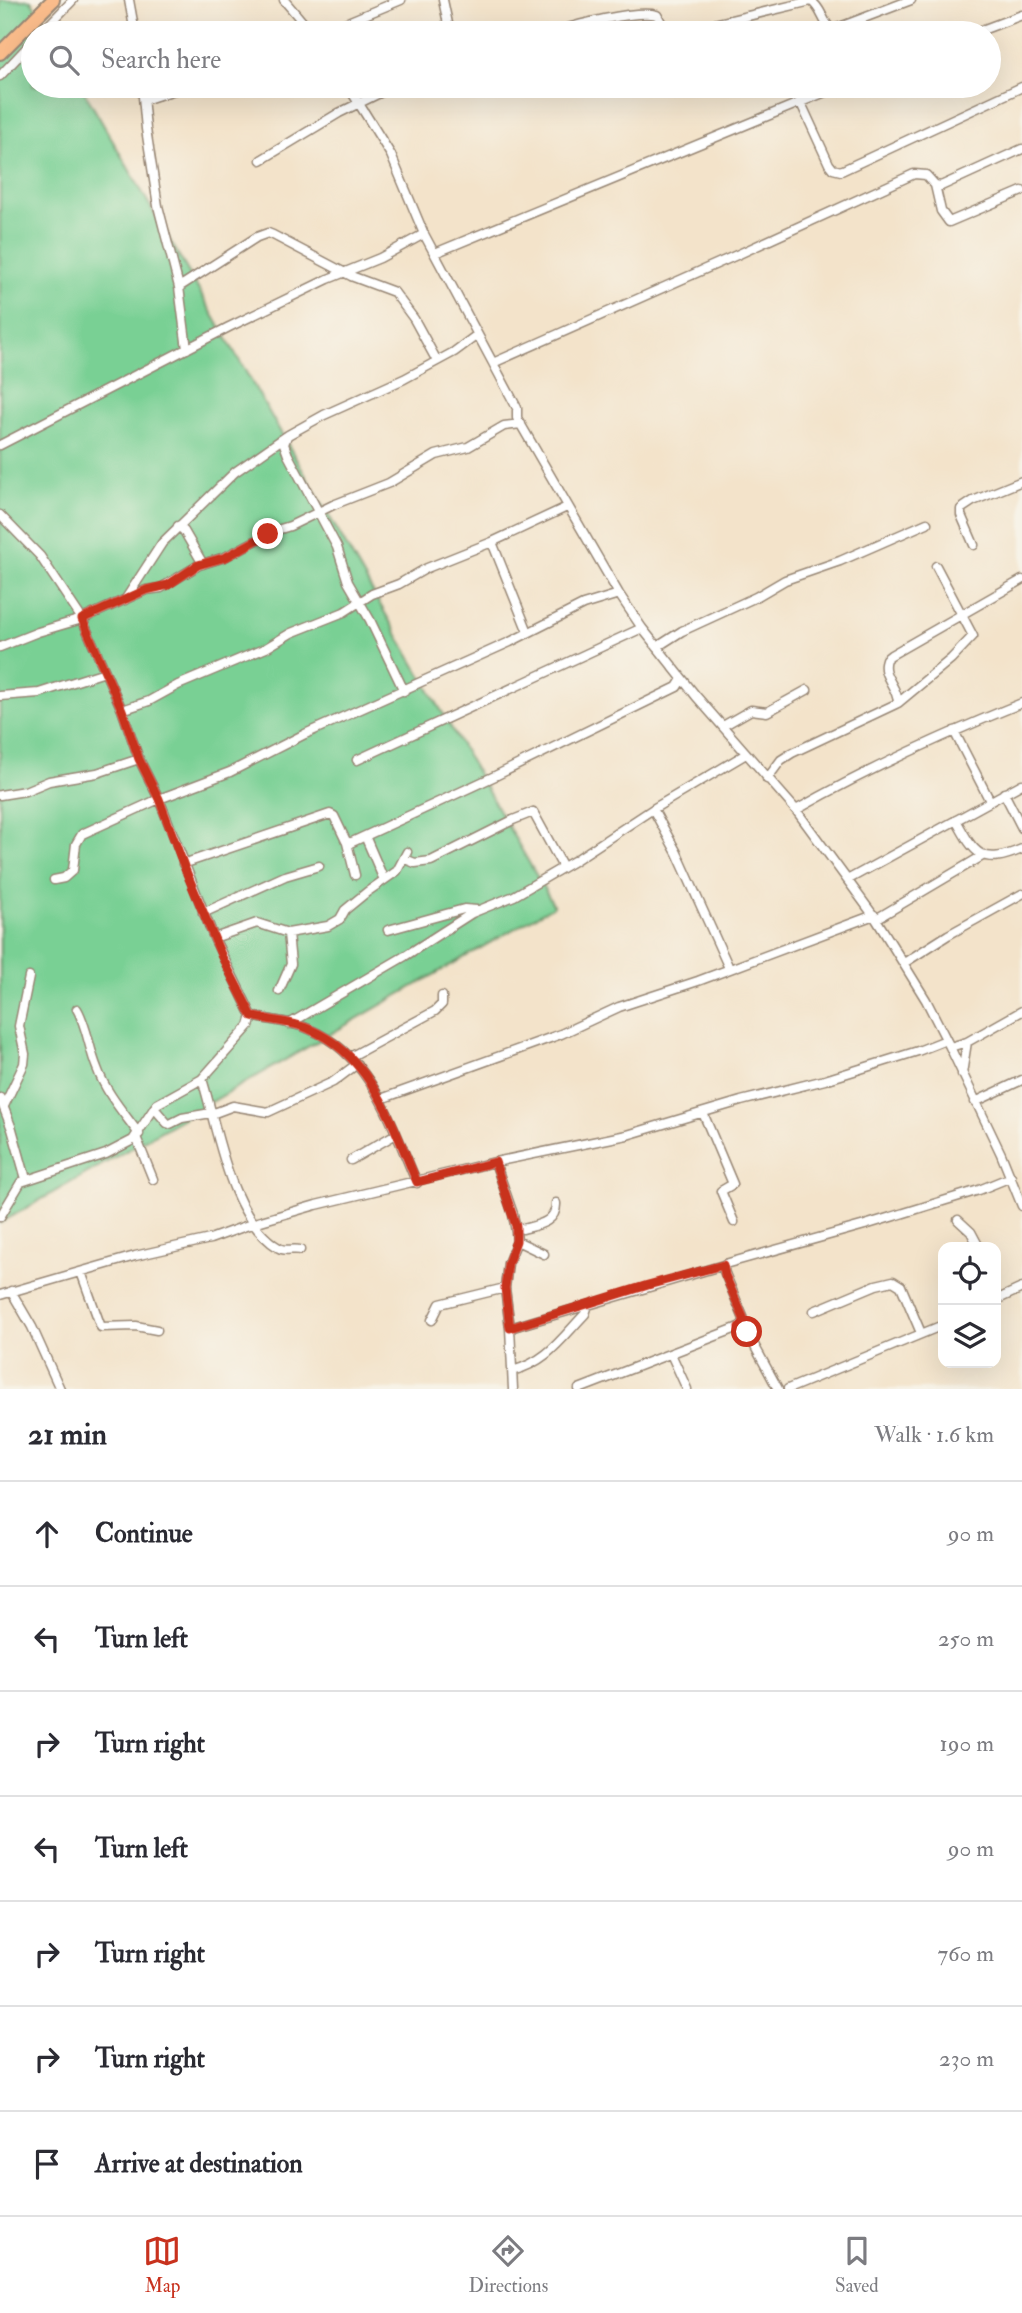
<!DOCTYPE html>
<meta charset="utf-8">
<style>
:root{--surface:#fff;--page:#f7f7f7;--text:#2b2b33;--muted:#7c7c81;--line:#e1e1e2;--accent:#c8321e}
body{margin:0;font-family:"IM FELL Double Pica",serif;background:var(--page);color:var(--text)}
.controls{position:absolute;right:21px;bottom:21px;display:grid;overflow:hidden;border-radius:14px;box-shadow:0 7px 28px #0002}
.controls button{width:63px;height:63px;display:grid;place-items:center;padding:0;border:0;border-bottom:2px solid var(--line);background:var(--surface);color:var(--text);font:35px sans-serif}
.stop{position:absolute;width:21px;height:21px;margin:-16px;border:5px solid #c8321e;border-radius:50%;background:#fff}
.stop.end{background:#c8321e;border-color:#fff;box-shadow:0 2px 7px #0008}
.list{margin:0;padding:0;list-style:none}
h2{display:flex;justify-content:space-between;align-items:center;height:91px;margin:0;padding:0 28px;font-size:30px}
h2 small{font-size:23px;font-weight:400;color:var(--muted)}
.list li{display:grid;grid-template-columns:46px 1fr auto;gap:21px;align-items:center;box-sizing:border-box;height:105px;padding:0 28px;border-top:2px solid var(--line)}
.list b{display:block;font-size:26px;white-space:nowrap}
.list em{font-size:23px;font-style:normal;color:var(--muted)}
.icon{flex:none;width:38px;height:38px;fill:none;stroke:currentColor;stroke-width:2;stroke-linecap:round;stroke-linejoin:round}
.map{position:relative;flex:none;width:1022px;height:1389px;overflow:hidden}
.search{position:absolute;background:var(--surface);box-shadow:0 7px 28px #0002;left:21px;right:21px;top:21px;height:77px;display:flex;align-items:center;gap:18px;box-sizing:border-box;padding:0 24px;border-radius:38px;color:var(--muted);font-size:26px}
.sheet{height:826px;background:var(--surface)}
nav{display:flex;justify-content:space-around;align-items:center;box-sizing:border-box;height:98px;border-top:2px solid var(--line);background:var(--surface);font-size:19px;color:var(--muted)}
nav a{display:grid;justify-items:center;gap:4px}
nav .on{color:var(--accent)}
.map>svg:first-child{display:block}
.green{fill:#79d094;stroke:#5a7d59;stroke-width:2}
.lines{fill:none;stroke-linecap:round;stroke-linejoin:round}
.minor-casing{stroke:#978674;stroke-width:11}
.highway-casing{stroke:#978674;stroke-width:16}
.minor{stroke:#fff;stroke-width:8}
.highway{stroke:#fabc8b;stroke-width:12}
.route{stroke:#c8321e;stroke-width:9}
</style>
<div class="map">
<svg width="1022" height="1389" viewBox="0 0 1022 1389">
<rect width="100%" height="100%" fill="#f7f3e8"/>
<filter id="ink" filterUnits="userSpaceOnUse"><feTurbulence type="fractalNoise" baseFrequency=".0143" numOctaves="2"/><feDisplacementMap in="SourceGraphic" scale="14" xChannelSelector="R" yChannelSelector="G"/><feConvolveMatrix kernelMatrix="1 2 1 2 8 2 1 2 1" color-interpolation-filters="sRGB"/></filter>
<filter id="wash" filterUnits="userSpaceOnUse"><feTurbulence type="fractalNoise" baseFrequency=".00686" numOctaves="4" result="noise"/><feDisplacementMap in="SourceGraphic" scale="28" xChannelSelector="R" yChannelSelector="G"/><feGaussianBlur stdDeviation="1.57" result="paint"/><feColorMatrix in="noise" values="0 0 0 0 0 0 0 0 0 0 0 0 0 0 0 0 0 1.4 0 .05"/><feComposite in="paint" operator="in"/></filter>
<g filter="url(#wash)">
<rect width="100%" height="100%" fill="#f3e3ca"/>
<!-- green -->
<path class="green" d="M0,0h31l20,33h-18v53h48l473,820 -554,317z"/>
</g>
<g filter="url(#ink)">
<g class="lines">
<defs>
<path id="minor" d="M129,0l6,33
M284,0l28,33
M443,0l7,33
M41,33l32,-33
M321,33l80,-33
M549,33c25,-7 85,-24 108,-18l10,18
M676,33l135,-32c11,7 11,21 21,29l79,-30
M819,33l10,-4
M974,33l48,-18
M0,76l33,-35
M142,86l4,43 12,77 21,81 8,62
M348,86l43,69 33,79 93,174v10l102,176 23,34 54,68 100,114 80,109 50,81 24,47 51,107 21,52
M664,89l12,-3
M144,100l43,-14
M800,101l29,63 4,5 8,2 181,-84
M261,160l78,-47 55,-27
M935,185l6,26 8,11 73,-31
M435,253l405,-167
M179,287l78,-50 11,-4 5,2 78,41 43,16 20,27 23,42
M493,363l246,-109 175,-80 12,1 9,10 6,1 81,-37
M287,436l-3,8 4,11 49,92 11,35 22,38 34,71
M0,445l229,-118 99,-48 52,-21 44,-24
M0,515l40,41 42,63 40,91 17,49 20,40 55,139 38,78 -3,10 -47,53 -45,25 -24,36 -27,14 -85,28 -21,35
M178,526l6,5 19,33
M492,542l36,90
M974,545l-13,-30v-6l12,-8 49,-20
M125,600l37,-57 73,-71 53,-37 36,-20 80,-36 50,-27 23,-17
M0,647l38,-15 44,-13 64,-29 15,-2 38,-23 26,-8 49,-26 16,-5 43,-21 56,-22 47,-28 32,-8 36,-21 17,-2
M657,647l25,-16 74,-34 29,-17 55,-19 87,-38
M0,696l39,-3 66,-21
M898,703l53,-44 22,-23 -37,-70
M122,710l27,-9 29,-16 88,-37 25,-15 53,-21 28,-18 27,-10 28,-16 65,-26 75,-35
M723,726l28,-16 16,2 40,-22
M954,731l36,70
M357,760l285,-132
M767,779l14,-19 11,-7 106,-50c0,-17 -18,-27 -12,-44l5,-4 131,-75
M1004,793l18,35
M0,795l25,-4 24,-10 48,-8 42,-14
M653,809l24,44 52,115
M796,810c72,-41 149,-76 226,-107
M956,820c19,35 26,46 66,29
M365,836l19,44
M347,843l8,32
M405,859l10,4 16,-2 82,-41 20,-8 30,55
M183,864l147,-50 4,2 12,25 4,2 145,-67 182,-89 5,-8
M849,879l173,-95
M54,880l10,-2 9,-8 3,-26 6,-10 77,-35 71,-27 75,-38 205,-92 73,-37 36,-11
M203,913l82,-37 34,-10
M876,919l108,-64
M388,930l76,-21 13,1
M214,938l43,-15 31,10 40,-7 12,-7 5,-9 22,-18 30,-21 10,-19
M904,963l44,-28 74,-41
M279,991l12,-27 -3,-31
M77,1009c10,17 12,40 20,59 9,25 26,44 42,66
M252,1016c18,5 40,5 57,13 63,26 83,97 108,154
M289,1024l116,-68 67,-43 42,-17 60,-35 79,-52 93,-55
M950,1047l17,-5 55,-31
M350,1057l85,-46 7,-7v-8
M962,1074l5,-32
M202,1079c16,50 27,139 77,169 6,4 14,0 21,2
M0,1098l12,31 14,50
M381,1099l180,-65 58,-27 79,-26 176,-66
M975,1102l47,-22
M4,1106l20,-42 1,-10 -6,-28 10,-49
M154,1108l13,15 3,1 12,-6 35,-6 16,-6 35,6 65,-30 24,-18
M703,1113l30,71 -12,7 13,31
M136,1137l17,42
M351,1160l45,-26
M495,1162l18,52 3,18 1,9 -9,22 -3,25 5,40 3,61
M958,1220l13,12 8,15
M516,1226l7,3c15,-4 34,-7 33,-26
M517,1241l27,13
M81,1272l20,55 35,-1 21,4
M11,1291l21,36 28,62
M0,1295l135,-39 75,-17 44,-16 62,-18 179,-43 132,-27 114,-34 84,-21 93,-29 28,-11
M996,1300l26,-12
M814,1311l62,-26 17,-4 8,5 20,47
M432,1320l8,-16 65,-16
M739,1327l4,-3 1,-5 -20,-48 1,-7 140,-39 114,-35 32,-13
M510,1328l214,-63
M671,1354l16,35
M512,1371c35,-9 49,-32 73,-57l3,-9
M579,1389l160,-62 8,5 31,57
M788,1389l155,-64"/>
<path id="highway" d="M0,53l53,-53"/>
</defs>
<!-- minor casing -->
<use href="#minor" class="minor-casing"/>
<!-- highway casing -->
<use href="#highway" class="highway-casing"/>
<!-- minor -->
<use href="#minor" class="minor"/>
<!-- highway -->
<use href="#highway" class="highway"/>
</g>
</g>
<g class="lines" filter="url(#ink)">
<!-- route -->
<path class="route" d="M268,534l-42,23 -28,8 -30,20 -22,5 -64,29 40,91 17,49 20,40 26,70 37,88 30,59c18,5 40,5 57,13 63,26 84,97 108,153l78,-20 21,64v15l-8,22 -3,25 5,40 138,-43 75,-20 2,10 19,44 -1,6 -4,2 8,5"/>
</g>
</svg>
<div class="controls">
<button><svg class="icon" aria-label="locate" viewBox="0 0 24 24"><circle cx="12" cy="12" r="6"/><path d="M12 2v4M12 18v4M2 12h4M18 12h4"/></svg></button>
<button><svg class="icon" aria-label="layers" viewBox="0 0 24 24"><path d="M12 4l9 5-9 5-9-5zM3 14l9 5 9-5"/></svg></button>
</div>
<div class="stop" style="left:747px;top:1332px"></div>
<div class="stop end" style="left:268px;top:534px"></div>
<div class="search"><svg class="icon" aria-label="search" viewBox="0 0 24 24"><circle cx="10" cy="10" r="6"/><path d="M15 15l6 6"/></svg>Search here</div>
</div>
<section class="sheet">
<h2>21 min<small>Walk · 1.6 km</small></h2>
<ul class="list">
<li><svg class="icon" aria-label="ahead" viewBox="0 0 24 24"><path d="M12 20V5M6 11l6-6 6 6"/></svg><div><b>Continue</b></div><em>90 m</em></li>
<li><svg class="icon" aria-label="left" viewBox="0 0 24 24"><path d="M17 20v-9H6M10 6l-5 5 5 5"/></svg><div><b>Turn left</b></div><em>250 m</em></li>
<li><svg class="icon" aria-label="right" viewBox="0 0 24 24"><path d="M7 20v-9h11M14 6l5 5-5 5"/></svg><div><b>Turn right</b></div><em>190 m</em></li>
<li><svg class="icon" aria-label="left" viewBox="0 0 24 24"><path d="M17 20v-9H6M10 6l-5 5 5 5"/></svg><div><b>Turn left</b></div><em>90 m</em></li>
<li><svg class="icon" aria-label="right" viewBox="0 0 24 24"><path d="M7 20v-9h11M14 6l5 5-5 5"/></svg><div><b>Turn right</b></div><em>760 m</em></li>
<li><svg class="icon" aria-label="right" viewBox="0 0 24 24"><path d="M7 20v-9h11M14 6l5 5-5 5"/></svg><div><b>Turn right</b></div><em>230 m</em></li>
<li><svg class="icon" aria-label="arrive" viewBox="0 0 24 24"><path d="M6 21V4h12l-3 4 3 4H6"/></svg><div><b>Arrive at destination</b></div></li>
</ul>
</section>
<nav>
<a class="on"><svg class="icon" aria-label="map" viewBox="0 0 24 24"><path d="M3 6l6-2 6 2 6-2v14l-6 2-6-2-6 2zM9 4v14M15 6v14"/></svg>Map</a>
<a><svg class="icon" aria-label="directions" viewBox="0 0 24 24"><path d="M12 3l9 9-9 9-9-9zM9 14v-3h6M13 9l2 2-2 2"/></svg>Directions</a>
<a><svg class="icon" aria-label="saved" viewBox="0 0 24 24"><path d="M7 4h10v16l-5-4-5 4z"/></svg>Saved</a>
</nav>
